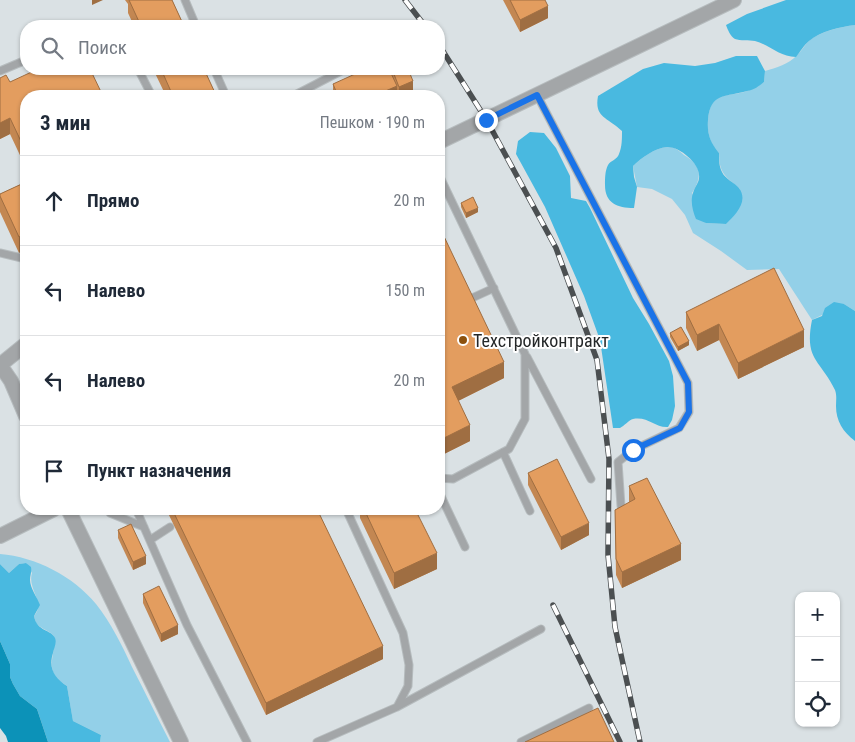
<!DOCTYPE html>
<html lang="ru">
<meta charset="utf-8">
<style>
:root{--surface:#fff;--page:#f2f2f3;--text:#1f2937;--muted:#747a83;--line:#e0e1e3}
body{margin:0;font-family:"Roboto Condensed",sans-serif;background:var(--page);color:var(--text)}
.controls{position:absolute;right:15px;bottom:15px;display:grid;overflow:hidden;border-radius:10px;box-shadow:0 1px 4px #0004}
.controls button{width:45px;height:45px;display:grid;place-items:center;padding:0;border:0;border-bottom:1px solid var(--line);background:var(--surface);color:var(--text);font:25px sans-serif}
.stop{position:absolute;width:15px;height:15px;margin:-11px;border:4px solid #1a73e8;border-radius:50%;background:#fff}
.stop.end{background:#1a73e8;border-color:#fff;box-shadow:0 1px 5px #0008}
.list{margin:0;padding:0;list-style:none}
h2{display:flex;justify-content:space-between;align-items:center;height:65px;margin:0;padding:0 20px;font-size:21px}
h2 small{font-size:16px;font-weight:400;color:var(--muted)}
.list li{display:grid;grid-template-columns:32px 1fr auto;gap:15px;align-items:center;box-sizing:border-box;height:90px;padding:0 20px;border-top:1px solid var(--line)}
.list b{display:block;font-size:19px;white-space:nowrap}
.list em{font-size:16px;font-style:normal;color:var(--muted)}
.icon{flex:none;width:28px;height:28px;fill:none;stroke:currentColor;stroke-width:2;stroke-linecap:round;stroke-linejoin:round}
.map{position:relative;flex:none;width:855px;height:742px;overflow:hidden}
.search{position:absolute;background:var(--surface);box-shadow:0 1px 4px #0004;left:20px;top:20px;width:425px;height:55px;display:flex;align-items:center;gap:12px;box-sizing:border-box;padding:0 18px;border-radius:20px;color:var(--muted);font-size:19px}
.panel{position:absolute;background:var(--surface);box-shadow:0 1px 4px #0004;left:20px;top:90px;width:425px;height:425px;border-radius:20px}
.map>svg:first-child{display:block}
.green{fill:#93d0e8}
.forest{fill:#49b9e0}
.water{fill:#0c92b8}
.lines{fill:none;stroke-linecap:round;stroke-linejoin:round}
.lane-casing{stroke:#b6bcbe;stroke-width:9}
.street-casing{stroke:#b6bcbe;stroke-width:16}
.lane{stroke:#a3a6a8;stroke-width:7}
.street{stroke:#a3a6a8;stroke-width:14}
.rail-casing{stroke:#4b4f51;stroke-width:5.5}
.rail{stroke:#fff;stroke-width:4;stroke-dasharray:11;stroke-linecap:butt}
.wall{fill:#c38752}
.shaded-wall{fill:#9f6e42}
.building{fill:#e39d5f;stroke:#9f6e42}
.route{stroke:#1a73e8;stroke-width:6}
.poi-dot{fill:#8c510e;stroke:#fff;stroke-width:2}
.labels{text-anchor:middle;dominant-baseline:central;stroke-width:4;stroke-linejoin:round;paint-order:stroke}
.poi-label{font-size:18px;fill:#242728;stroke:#fff;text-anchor:start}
</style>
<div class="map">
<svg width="855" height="742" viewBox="0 0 855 742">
<rect width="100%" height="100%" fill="#dae1e4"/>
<!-- green -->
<path class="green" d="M855,25v286l-11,-7 -32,16 -33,-51 -32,1 -26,-19 -28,-18 -8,-18 -13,-16 -20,-10 -15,-2 -4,-21c8,-8 22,-18 34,-19 7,-1 12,4 17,8 17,10 19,21 8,38l14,30 20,1 14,-35c-15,-13 -21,-16 -21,-36 -9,-10 -12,-19 -11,-33 2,-30 19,-22 39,-29 6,-2 12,-6 17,-9l1,-11c11,-3 24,-7 32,-16 5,-4 8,-11 13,-15 12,-9 30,-13 45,-15z
M0,554c36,3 73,22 96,50 15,19 26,41 36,63 13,25 25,50 38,75h-70l1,-7 -28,-14 -6,-35c-4,-3 -10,-6 -12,-10 -9,-14 5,-34 -3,-42 -5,-4 -12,-6 -16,-11l-2,-7c12,-14 -7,-27 -2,-43l-6,-10 -7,1 -10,9 -9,-9z"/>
<!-- forest -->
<path class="forest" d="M786,0h69v25c-15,2 -34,6 -46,16 -5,4 -9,11 -13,16 -16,0 -26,-12 -41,-16 -6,-1 -15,0 -20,-2 -5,-3 -7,-9 -9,-14l21,-11z
M736,56h21l8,15 -1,11c-5,4 -10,8 -17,9 -20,6 -37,1 -39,29 -1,14 2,22 11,33 0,7 0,13 3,19 3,7 12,10 17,16 10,14 -4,27 -13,36l-20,-1 -10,-4c-3,-7 -6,-18 -3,-26 2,-7 7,-11 6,-18 0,-12 -20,-29 -32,-28 -12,1 -26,11 -34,19l1,11 3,10 -3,21c-17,0 -29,-5 -29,-23 0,-7 0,-14 3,-20 3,-5 9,-5 11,-11 3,-7 3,-15 3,-23 -14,-14 -28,-13 -24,-35l45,-27 21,-6 31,3 20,-3z
M530,132l14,1 12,15 14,28 1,22 15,3 4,7 43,90 16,26 20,37 4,15 2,30 -3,14 -4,7c-13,1 -20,-11 -35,-8 -4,1 -9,7 -13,9h-7l-13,-88 -16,-44 -39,-89 -29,-53 2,-13z
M834,302l10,2 11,7v130c-12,-9 -19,-20 -19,-35 0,-5 1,-11 -1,-16 -15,-31 -31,-30 -23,-70l10,-4 3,-8z
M26,563l5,4c1,5 -1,8 -1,13 0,8 7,17 10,25l-6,11c3,16 17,13 21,22 2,5 -1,10 -2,15 -5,16 2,25 14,33l6,35 28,14 -1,7h-52l-11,-33 -17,-13 -7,-12 -3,-7v-13l-10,-23v-77l9,9 10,-9z"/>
<!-- water -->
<path class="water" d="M0,641l10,23v13l3,7 7,12 17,13 11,33h-40l-2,-6 -6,-8z"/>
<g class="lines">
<defs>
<path id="lane" d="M185,0l11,26
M138,69l14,27
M214,69l12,27
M0,71l26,-11
M537,95l151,288 1,29 -10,16 -46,22 -15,12 3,44
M293,96l52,-27
M439,175l86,179v65l-16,30 -56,30 -14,-1
M0,253l26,6
M472,298l22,-10
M527,357l64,122
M503,452l27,59
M439,492l26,55
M136,509l51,116 60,117
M110,513l34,14
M150,540l20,-13
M397,707l144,-78
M317,742l80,-35 11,-21 1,-21 -6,-32 -57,-124
M521,742l68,-34"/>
<path id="street" d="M439,142l295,-142
M0,365l11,16 15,35
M0,365l26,-21
M68,509l113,233
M0,536l54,-27"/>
</defs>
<!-- lane casing -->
<use href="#lane" class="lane-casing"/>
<!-- street casing -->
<use href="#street" class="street-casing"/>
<!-- lane -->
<use href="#lane" class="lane"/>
<!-- street -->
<use href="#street" class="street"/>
<defs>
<path id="rail" d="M405,0l20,26
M439,45l47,74 70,129 41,112 12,99 -1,96 7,72 25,115
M553,605l67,137"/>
</defs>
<!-- rail casing -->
<use href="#rail" class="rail-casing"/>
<!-- rail -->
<use href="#rail" class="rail"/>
</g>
<!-- wall -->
<path class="wall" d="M125,0h47l12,26h-50l-6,-13v-9z
M503,0h42l3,18 -28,14z
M153,69h51l12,27h-50z
M390,69h18l5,21 -14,6 -2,-6v6h-64v-12l57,-14z
M0,78l10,4 16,14v72l-16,-34 -10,5z
M26,182l-7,71 -19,-41v-18z
M461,203l17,9 -12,6 -5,-11z
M439,226l65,152 -46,23 12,40 -28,14 -3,-7z
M686,312l118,35 -66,32 -19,-39 -22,11 -11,-23z
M670,333l19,12 -11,6 -8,-14z
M528,473l61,62 -28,15 -33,-65z
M629,486l52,74 -59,28 -6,-13 -1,-65 14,-7z
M166,509h151l66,150 -117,56z
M360,509h55l22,60 -43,20 -34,-71z
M118,530l28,34 -13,6 -15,-32z
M143,594l35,40 -17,8 -18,-39z"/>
<!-- shaded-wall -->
<path class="shaded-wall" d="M92,0h11l-11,5z
M548,6v12l-28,14v-12z
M413,81v9l-14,6v-9z
M397,86v10h-23z
M10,118v16l-10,5v-16z
M478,208v4l-12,6v-5z
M26,233v16l-7,4v-16z
M719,324v16l-22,11v-16z
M804,330v17l-66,32v-16z
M689,341v4l-11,6v-4z
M504,362v16l-52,26v-17z
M470,425v16l-28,14v-16z
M589,523v12l-28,15v-13z
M681,544v16l-59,28v-16z
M437,553v16l-43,20v-16z
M146,556v8l-13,6v-8z
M178,625v9l-17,8v-8z
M383,646v13l-117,56v-12z"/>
<!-- building -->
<path class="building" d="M129,0h43l12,26h-43z
M510,0h35l3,6 -28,14z
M38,69h52l13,27h-77v56l-16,-34 -10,5v-45l6,-3 4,7z
M161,69h43l12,26 -3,1h-40z
M366,69h23l8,17 -23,10h-36l-5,-12z
M392,69h16l5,12 -14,6z
M26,182v51l-7,4 -19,-41v-2z
M473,197l5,11 -12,5 -5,-10z
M439,226l65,136 -52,25 18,38 -28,14 -3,-7z
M774,268l30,62 -66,33 -19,-39 -22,11 -11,-23z
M681,327l8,14 -11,6 -8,-14z
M557,459l32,64 -28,14 -33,-64z
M647,478l34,66 -59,28 -6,-13 -1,-49 20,-11 -6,-13z
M172,509h145l66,137 -117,57z
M364,509h51l22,44 -43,20z
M131,524l15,32 -13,6 -15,-32z
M159,586l19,39 -17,9 -18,-40z
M598,708l16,34h-89z"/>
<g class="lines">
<!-- route -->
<path class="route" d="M486,120l51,-25 151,288 1,29 -9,16 -47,22"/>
</g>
<!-- markers -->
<circle class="poi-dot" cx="463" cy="340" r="5"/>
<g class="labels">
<!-- poi labels -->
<g class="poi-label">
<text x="473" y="340">Техстройконтракт</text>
</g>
</g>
</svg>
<div class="controls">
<button>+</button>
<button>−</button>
<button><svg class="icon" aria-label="locate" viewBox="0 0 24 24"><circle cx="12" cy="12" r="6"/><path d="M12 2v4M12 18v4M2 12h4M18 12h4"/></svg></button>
</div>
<div class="stop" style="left:633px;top:450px"></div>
<div class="stop end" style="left:486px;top:120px"></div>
<div class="search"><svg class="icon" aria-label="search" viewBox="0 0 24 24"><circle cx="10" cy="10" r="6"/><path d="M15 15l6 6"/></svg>Поиск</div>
<section class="panel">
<h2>3 мин<small>Пешком · 190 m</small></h2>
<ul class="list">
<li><svg class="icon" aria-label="ahead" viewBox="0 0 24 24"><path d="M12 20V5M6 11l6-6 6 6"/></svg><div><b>Прямо</b></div><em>20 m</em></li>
<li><svg class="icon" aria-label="left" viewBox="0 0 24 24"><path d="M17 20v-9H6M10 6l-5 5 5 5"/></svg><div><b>Налево</b></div><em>150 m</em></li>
<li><svg class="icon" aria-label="left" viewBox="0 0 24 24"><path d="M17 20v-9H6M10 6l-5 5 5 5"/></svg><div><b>Налево</b></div><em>20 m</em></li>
<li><svg class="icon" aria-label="arrive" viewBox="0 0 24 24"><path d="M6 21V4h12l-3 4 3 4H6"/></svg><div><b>Пункт назначения</b></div></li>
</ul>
</section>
</div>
